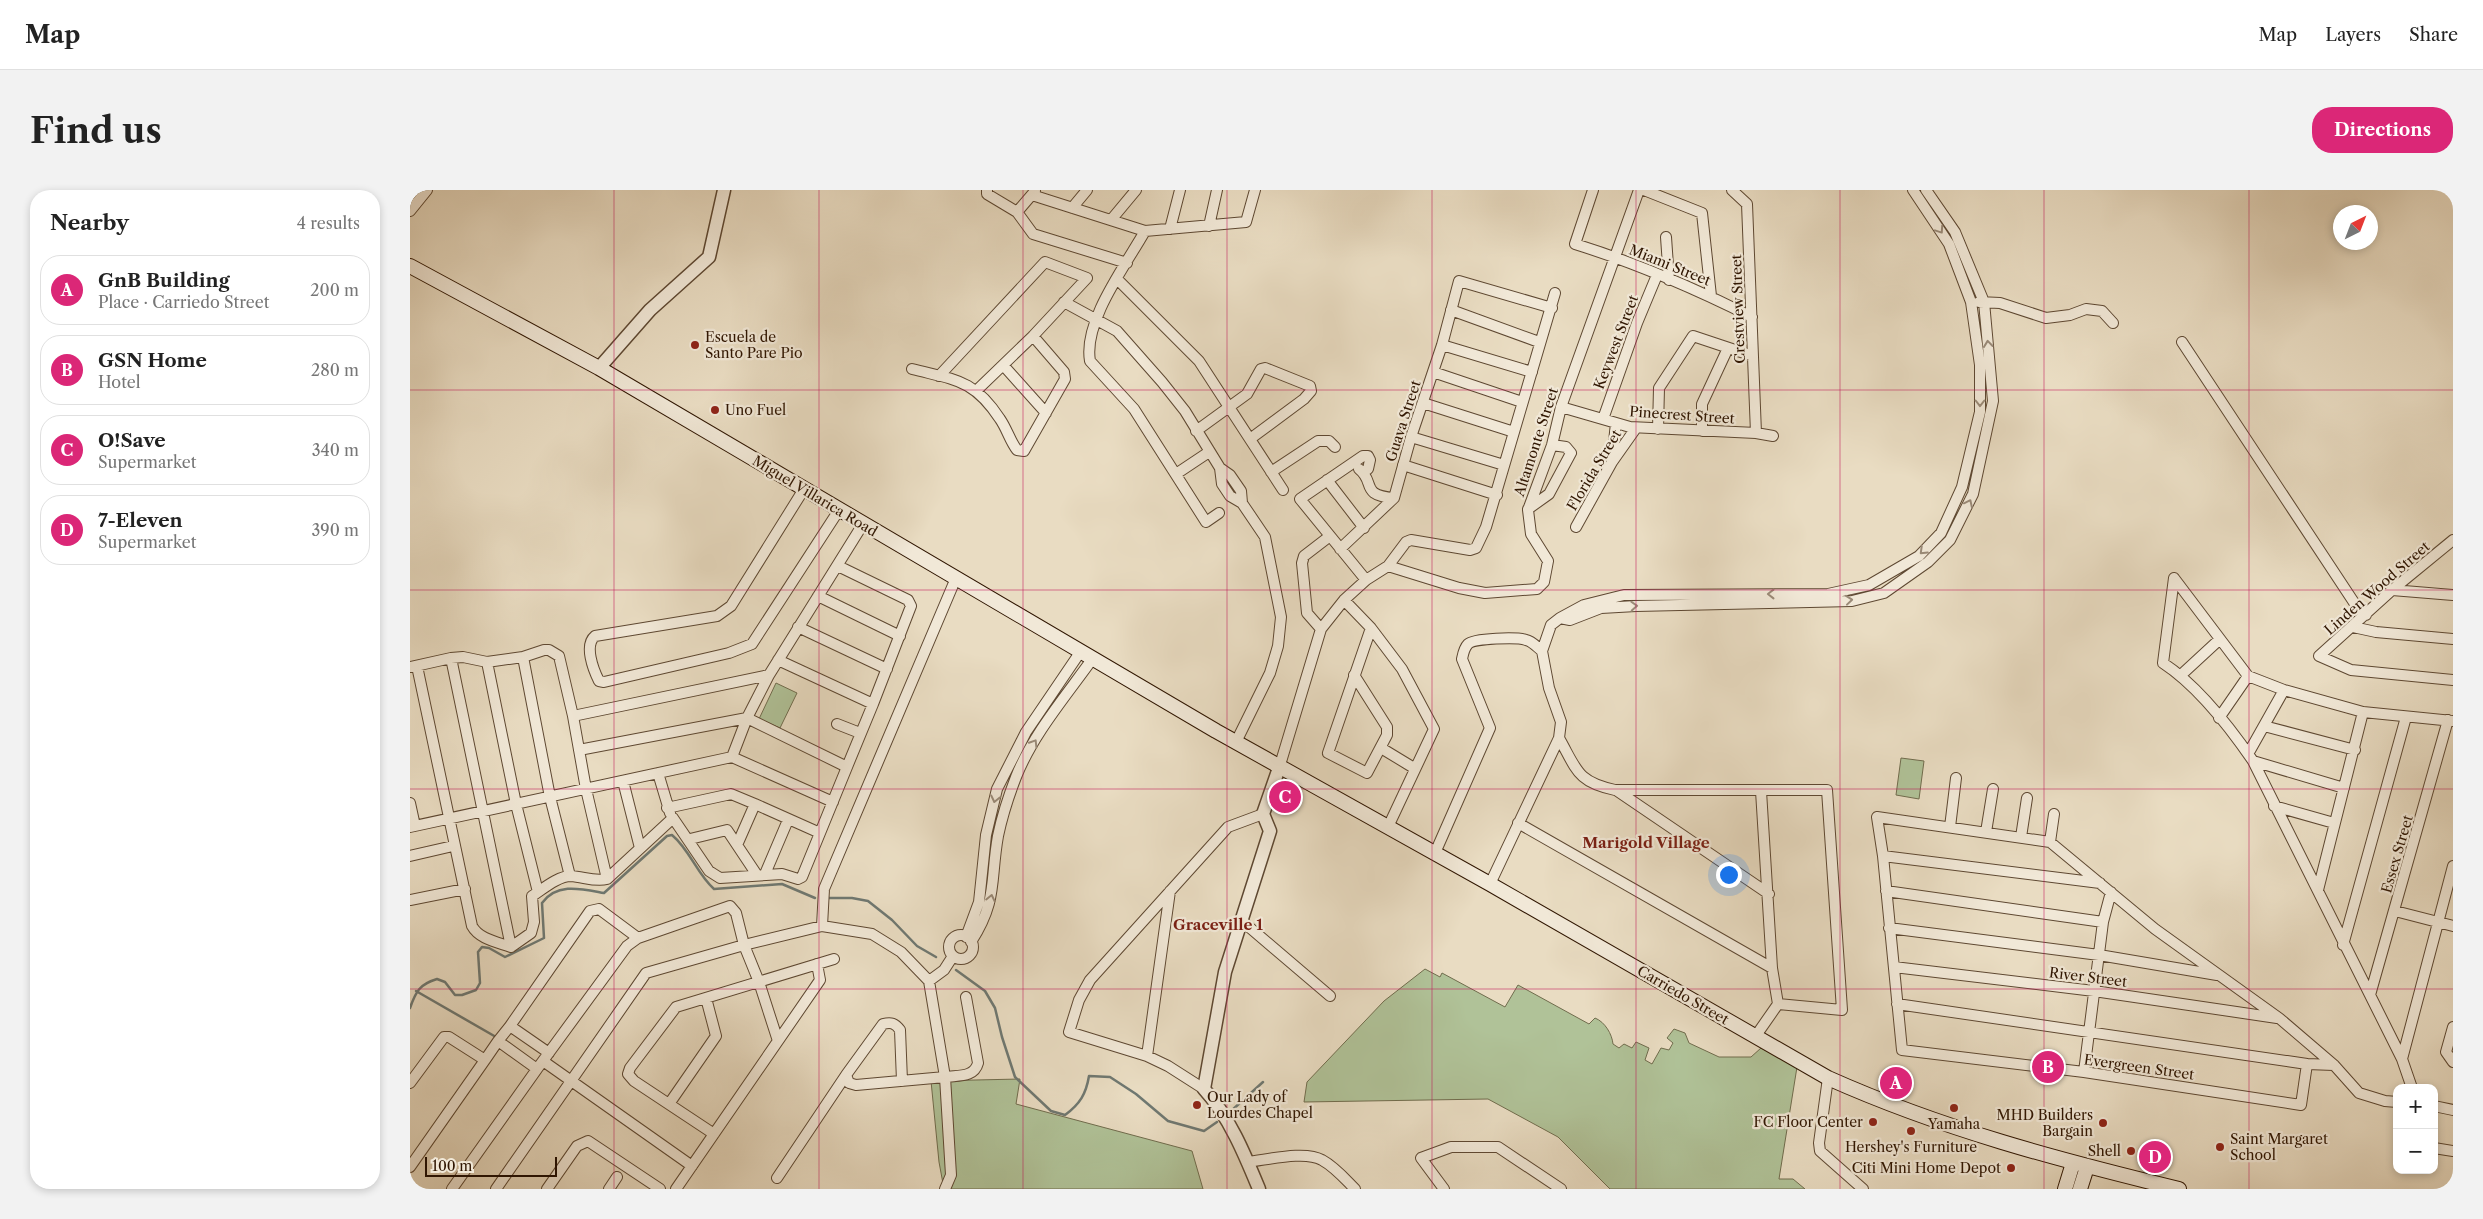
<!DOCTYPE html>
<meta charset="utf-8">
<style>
:root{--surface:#fff;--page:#f2f2f2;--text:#222;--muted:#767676;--line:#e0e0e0;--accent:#db2777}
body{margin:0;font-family:"Libre Caslon Text",serif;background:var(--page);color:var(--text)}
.controls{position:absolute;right:15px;bottom:15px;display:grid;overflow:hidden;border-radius:10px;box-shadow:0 2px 8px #0003}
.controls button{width:45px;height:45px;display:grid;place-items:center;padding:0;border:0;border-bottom:1px solid var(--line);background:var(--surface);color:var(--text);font:25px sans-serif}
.compass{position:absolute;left:1923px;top:15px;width:45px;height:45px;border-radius:50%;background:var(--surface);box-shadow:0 2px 8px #0003;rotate:42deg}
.scale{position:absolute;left:15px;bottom:12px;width:132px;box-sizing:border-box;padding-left:5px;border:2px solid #301602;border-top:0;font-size:14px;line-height:18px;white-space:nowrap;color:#301602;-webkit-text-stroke:4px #f1e8d7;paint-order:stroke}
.you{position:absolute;left:1318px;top:684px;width:18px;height:18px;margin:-12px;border:4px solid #fff;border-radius:50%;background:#1a73e8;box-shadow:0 0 0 8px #1a73e833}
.badge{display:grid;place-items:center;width:32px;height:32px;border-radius:50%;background:var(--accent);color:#fff;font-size:16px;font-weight:700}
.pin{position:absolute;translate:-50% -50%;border:2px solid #fff;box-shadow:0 1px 5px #0006}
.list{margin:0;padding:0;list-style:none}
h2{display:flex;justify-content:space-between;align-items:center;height:65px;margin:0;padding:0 20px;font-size:21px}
h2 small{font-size:16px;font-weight:400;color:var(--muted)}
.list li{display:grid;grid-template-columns:32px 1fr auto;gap:15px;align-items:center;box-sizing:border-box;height:70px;margin:0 10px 10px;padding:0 10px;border:1px solid var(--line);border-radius:20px}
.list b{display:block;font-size:19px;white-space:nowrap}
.list p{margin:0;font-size:16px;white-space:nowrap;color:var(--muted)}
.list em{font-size:16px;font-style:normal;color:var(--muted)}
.map{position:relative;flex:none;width:2043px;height:999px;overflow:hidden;border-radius:20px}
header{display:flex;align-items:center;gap:30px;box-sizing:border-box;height:70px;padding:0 25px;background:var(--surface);border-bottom:1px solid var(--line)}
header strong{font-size:24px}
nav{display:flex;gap:28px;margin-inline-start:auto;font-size:18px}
.intro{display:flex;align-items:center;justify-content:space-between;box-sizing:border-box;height:120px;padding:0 30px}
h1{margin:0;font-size:35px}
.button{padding:12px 22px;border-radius:20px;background:var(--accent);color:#fff;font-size:18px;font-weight:700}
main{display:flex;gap:30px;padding:0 30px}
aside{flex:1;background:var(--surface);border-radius:20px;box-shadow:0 2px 8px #0003}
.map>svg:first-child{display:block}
.green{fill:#b0c298;stroke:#706c4d}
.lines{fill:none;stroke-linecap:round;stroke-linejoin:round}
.stream{stroke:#6f7871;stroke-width:2.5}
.minor-casing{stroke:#5e4832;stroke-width:12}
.tertiary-casing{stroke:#5e4832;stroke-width:15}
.secondary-casing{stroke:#301602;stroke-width:16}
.minor{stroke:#f1e8d7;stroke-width:10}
.tertiary{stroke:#f1e8d7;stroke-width:12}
.secondary{stroke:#f1e8d7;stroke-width:14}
.oneway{stroke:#9a8a77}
.grid{fill:none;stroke:#c2185b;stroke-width:1;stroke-opacity:0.55}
.poi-dot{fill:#8f2418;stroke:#f1e8d7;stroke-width:2}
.labels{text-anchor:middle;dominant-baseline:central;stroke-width:4.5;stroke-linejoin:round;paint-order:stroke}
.street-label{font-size:14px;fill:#301602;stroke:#f1e8d7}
.poi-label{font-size:14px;fill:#301602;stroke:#f1e8d7;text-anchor:start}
.neighbourhood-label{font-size:15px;font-weight:bold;fill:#7a1f14;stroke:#f1e8d7}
</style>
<header>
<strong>Map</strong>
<nav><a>Map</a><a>Layers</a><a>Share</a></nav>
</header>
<div class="intro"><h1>Find us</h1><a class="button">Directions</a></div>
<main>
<aside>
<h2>Nearby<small>4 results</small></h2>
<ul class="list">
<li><span class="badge">A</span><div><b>GnB Building</b><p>Place · Carriedo Street</p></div><em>200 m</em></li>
<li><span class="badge">B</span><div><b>GSN Home</b><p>Hotel</p></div><em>280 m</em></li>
<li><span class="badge">C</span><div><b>O!Save</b><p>Supermarket</p></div><em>340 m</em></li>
<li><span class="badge">D</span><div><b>7-Eleven</b><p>Supermarket</p></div><em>390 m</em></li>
</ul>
</aside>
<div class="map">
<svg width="2043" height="999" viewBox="0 0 2043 999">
<rect width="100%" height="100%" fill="#e9dcc2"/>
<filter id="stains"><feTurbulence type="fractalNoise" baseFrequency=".004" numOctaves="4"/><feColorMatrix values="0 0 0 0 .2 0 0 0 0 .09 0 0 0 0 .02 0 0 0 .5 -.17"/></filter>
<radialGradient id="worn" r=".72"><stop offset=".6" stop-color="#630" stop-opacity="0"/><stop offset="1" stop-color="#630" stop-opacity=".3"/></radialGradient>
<!-- green -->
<path class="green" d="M366,493l21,10 -17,35 -21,-9z
M1491,568l23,3 -5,38 -23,-4z
M1015,779l15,8 2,-4 63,34 13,-22 71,39 6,-6c10,4 17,16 18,26l6,4 5,-4 8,4 4,-6 13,6 -4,12 7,4 9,-16 8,2 4,-7 -6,-5 7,-9 11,4 4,10 30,14h32l10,-9 36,19 -18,112h14l12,10h-195l-52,-52 -70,-38 -184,3 3,-20 77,-81z
M610,889l-4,25 176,47 11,38h-259l-5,-27 -8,-81z"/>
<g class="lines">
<!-- stream -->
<path class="stream" d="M2032,0l11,5
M418,708h24l16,3 24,19 25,26 19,11
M546,780l29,21 10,17 7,29 13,40 36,34 14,4c15,-11 21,-21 24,-39l21,1 26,17 32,27 36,10 13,-9
M6,801l80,46
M0,818c6,-17 10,-24 27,-29l8,3 10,13h7l14,-5 4,-7 -2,-31 4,-5 7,1 16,9 39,-19 -2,-35c15,-21 40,-14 62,-10l63,-57 5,-1c18,15 25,39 42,54l68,-5 33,14
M820,922l33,-30"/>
<defs>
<path id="minor" d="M577,0v4l30,18 16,22 94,29
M1183,0l-18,54c61,19 121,45 177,73
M1234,0l58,23 9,83
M1322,0l15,14 9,229
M622,5l113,36 101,-9 9,-32
M662,18l15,-18
M0,21l17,-21
M607,22l18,-21
M701,30l25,-30
M799,36l8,-36
M760,39l10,-39
M735,41c-19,34 -62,90 -55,130l44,48 72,113 13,-9
M1256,47l3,43
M707,89l82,82 84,129
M654,112l53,29 45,51 23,29 35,57 10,7 11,16 1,12
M1569,112l21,1 46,15 24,-3 16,-6 16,2 11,12
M1041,120l88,32
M1772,152l173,262 11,11
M1032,155l90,27
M593,175l43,48
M502,179c43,11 62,10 88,50 7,10 10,22 17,31l7,1 41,-72 -1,-7 -31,-36
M1023,182l89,30
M529,186l106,-114 42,16 -54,58 -57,55
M1013,213l91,29
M1151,217l69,20 126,6 17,3
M1193,229l34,-96 20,-48
M1248,239l1,-41 34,-52 60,20
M786,241l51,-37 14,-25 4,-1 45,18 1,5 -7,8 -54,40
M1292,241v-27l26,-56
M1001,247l93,28
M1202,271l4,-38
M993,275l94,30
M810,278l2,16 8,12 12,7 23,34 16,80 -3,29 -8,27 -34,69
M949,279c17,13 0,26 35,29
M861,282l47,-31h11l6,6
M953,282l5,-3 2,-9 -2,-4h-5l-63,43 66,81
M766,284l33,-22
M917,290l37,48
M394,299l-73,117 -14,10 -122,20c-11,9 -2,33 4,45l5,1 125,-29 23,-9 87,-134
M1118,319l21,-15 22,-41 -5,-6 -14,-2
M1166,337l36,-65 24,-34
M2043,350l-61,50 -73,66 32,14 102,10
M930,359l54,-51 17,-61 31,-92 17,-64 93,27
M428,376l70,34 3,6 -38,98
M978,376l18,-24 5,-2 59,10 6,-2 10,-21 69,-234
M1764,388l-11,85c35,23 66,63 90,98l149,298 10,29
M1764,388l74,98 36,14 79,22 90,9
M1982,400l61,5
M408,406l82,40
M934,410l27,28 31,41 32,60 -46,98
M1150,428l24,-13 40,-10 204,-1 41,-9 50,-29 22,-23 21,-46 18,-75v-47l-9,-63 -22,-58 -36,-54
M388,437l89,42
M1943,437l23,5 77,7
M911,439l-14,-16 -5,-50 2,-7 26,-20
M113,467l27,140 20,79
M41,468l60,289
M77,472l29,142 22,88
M7,476l55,260c7,13 25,16 39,21l20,-14 3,-11 -2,-26c11,-7 26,-20 39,-20 13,1 24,6 36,3l66,-61 36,53 11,7 62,-4 16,5 4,-2 45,-110
M1,477l40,-9 12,-1 24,5 36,-5 21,-7h5l10,6 14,60 13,73 21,90
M944,485l33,52v8l-20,38 -39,-20 43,-125
M1771,485l39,-36
M163,526l196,-41
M1809,528l29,-42
M427,534l23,9
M1854,536l91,24
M1149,548c18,32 18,44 56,52h212l15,220 -64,-6
M971,558l33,20
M169,560l168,-32 100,49 26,-63 -95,-44
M1838,564l36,-64
M322,567l101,45
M1843,571l91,27
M870,575l41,-136 23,-29 22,-20 22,-14 71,22 26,5 52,-4 7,-7 4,-21 -17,-27 -3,-24 24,-65 9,-38 78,-217
M248,583l12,40
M213,591l17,67
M1206,600l153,104
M0,613l5,23
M345,614l65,29
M1864,616l60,17
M257,618l64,-14 24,10 -18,41
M1108,633l254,145
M0,637l322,-70 15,-39 22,-43 94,-151
M1540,637l6,-49
M1576,642l7,-43
M1611,647l6,-39
M280,649l37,-9 30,45
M1640,652l4,-28
M1025,663l55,-125 -28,-69c1,-5 2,-11 6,-15 6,-6 50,-7 58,-4 6,1 12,8 16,11
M0,666l43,-10
M1473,666l217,27
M355,684l23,-54
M1080,694l69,-146 2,-16 -12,-34 -7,-37 9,-26 9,-7 10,2 31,-12 35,-2 216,-5 32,-8 44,-31 22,-22 23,-46 20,-93 -9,-99 -29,-70 -29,-42
M1908,700l45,-178
M1476,701l217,31
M0,710l55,-11
M1985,721l58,15
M832,731l88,75
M412,736l2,-37 132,-311
M1479,738l210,27 118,20
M539 757a12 12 0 1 1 24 0a12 12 0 1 1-24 0Z
M556,747l13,-35 7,-67 11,-46 29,-57 55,-81
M561,752c27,-42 19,-61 27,-106 4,-19 11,-41 18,-59 17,-43 50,-81 77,-119
M1933,755l63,-228
M1484,777l200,24 183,27
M519,791l15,-11 9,-14
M1960,805l78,-275
M1487,814l410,60 27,1
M100,836l-12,15 39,28 90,-123 11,-8 92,-32 6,7 8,32 15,37 19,59
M2043,837l-7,25 7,10
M1345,847l23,-33 -6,-36 -11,-177
M139,863l-39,-27 80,-115 9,-2 39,29
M737,866l23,-165
M1992,869l51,-193
M133,871l149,105
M1897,874l-6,41 -217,-33 -182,-22 -19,-194 -6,-39 173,25 105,87 124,89 55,47 25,28 26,8 12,1
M1674,882l19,-150 8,-30
M436,885l37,-51c8,-2 12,-1 17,6l2,51
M1418,888l-9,65 1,8 43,38
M0,893l34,-46h5l36,23 13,-19
M794,899l-36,-23 -21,-10 -78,-24 10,-32 11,-20 138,-153 35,-13
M259,914l47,-68 -10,-38
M2024,916l19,4
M304,944l-80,-53 -6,-7 2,-6 46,-61 158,-48
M2024,958l19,3
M837,972c20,-2 58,-12 75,-2 13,7 23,19 33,29
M0,977l75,-107
M367,988l69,-103 3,8 7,2 89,-8 6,98 -6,14
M42,999l85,-120
M86,999l150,-216 98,-28 78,-19 50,8 29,18 28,29 16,96c13,-2 29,1 33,-14l-12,-66
M137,999l30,-43 11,-5 72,48
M199,999l8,-12
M266,999l144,-209 -3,-16
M1034,999l-23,-31 30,-11h47l63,42"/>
<path id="tertiary" d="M189,178l51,-58 59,-53 15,-67
M849,999c-14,-34 -30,-73 -55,-100l21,-117 45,-141 -7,-17 17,-49"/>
<path id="secondary" d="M0,76l189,102 617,363 274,153 338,194c114,51 231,82 351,111
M1655,999l8,-26
M1670,999l7,-22"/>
</defs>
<!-- minor casing -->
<use href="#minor" class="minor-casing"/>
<!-- tertiary casing -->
<use href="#tertiary" class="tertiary-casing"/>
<!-- secondary casing -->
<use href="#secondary" class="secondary-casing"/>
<!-- minor -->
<use href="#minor" class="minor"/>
<!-- tertiary -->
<use href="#tertiary" class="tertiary"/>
<!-- secondary -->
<use href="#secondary" class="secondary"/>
</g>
<!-- one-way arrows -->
<defs><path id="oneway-chevron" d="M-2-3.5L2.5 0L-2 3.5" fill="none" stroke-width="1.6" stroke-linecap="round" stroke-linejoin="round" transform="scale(1.25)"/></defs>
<g class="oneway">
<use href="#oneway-chevron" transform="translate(1530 40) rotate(56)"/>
<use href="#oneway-chevron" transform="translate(1578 154) rotate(-96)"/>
<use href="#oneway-chevron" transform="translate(1570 213) rotate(90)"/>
<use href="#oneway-chevron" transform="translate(1559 313) rotate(-64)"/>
<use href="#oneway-chevron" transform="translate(1513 361) rotate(136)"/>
<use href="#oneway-chevron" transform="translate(1361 404) rotate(180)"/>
<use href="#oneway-chevron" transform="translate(1439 410) rotate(-6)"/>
<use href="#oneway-chevron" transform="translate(1224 416) rotate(-3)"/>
<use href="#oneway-chevron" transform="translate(624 553) rotate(-58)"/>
<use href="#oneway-chevron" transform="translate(585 609) rotate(103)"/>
<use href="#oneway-chevron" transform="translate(581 708) rotate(-77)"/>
</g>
<!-- grid -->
<path class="grid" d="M204,0v999M409,0v999M613,0v999M817,0v999M1022,0v999M1226,0v999M1430,0v999M1634,0v999M1839,0v999M0,200h2043M0,400h2043M0,599h2043M0,799h2043"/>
<!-- markers -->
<g class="poi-dot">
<circle cx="285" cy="155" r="5"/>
<circle cx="305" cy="220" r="5"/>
<circle cx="787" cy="915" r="5"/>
<circle cx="1544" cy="918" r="5"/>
<circle cx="1463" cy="932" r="5"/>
<circle cx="1693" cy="933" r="5"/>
<circle cx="1501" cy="941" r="5"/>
<circle cx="1810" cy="957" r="5"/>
<circle cx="1721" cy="961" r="5"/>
<circle cx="1601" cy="978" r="5"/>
</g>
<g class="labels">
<!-- street labels -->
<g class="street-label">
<text transform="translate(1260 75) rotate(22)">Miami Street</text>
<text transform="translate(1328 119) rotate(-92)">Crestview Street</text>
<text transform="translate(1206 152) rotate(-69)">Keywest Street</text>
<text transform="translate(1272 225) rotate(4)">Pinecrest Street</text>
<text transform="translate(993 231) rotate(-72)">Guava Street</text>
<text transform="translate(1126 252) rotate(-72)">Altamonte Street</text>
<text transform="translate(1184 280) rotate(-59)">Florida Street</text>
<text transform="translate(405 306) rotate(31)">Miguel Villarica Road</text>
<text transform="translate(1967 398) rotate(-41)">Linden Wood Street</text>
<text transform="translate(1987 664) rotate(-74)">Essex Street</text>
<text transform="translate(1678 787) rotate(7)">River Street</text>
<text transform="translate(1273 805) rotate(30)">Carriedo Street</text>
<text transform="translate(1729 877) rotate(8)">Evergreen Street</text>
</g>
<!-- poi labels -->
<g class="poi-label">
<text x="295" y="147">Escuela de<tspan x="295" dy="16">Santo Pare Pio</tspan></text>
<text x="315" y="220">Uno Fuel</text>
<text x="797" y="907">Our Lady of<tspan x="797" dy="16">Lourdes Chapel</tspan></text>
<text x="1683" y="925" text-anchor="end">MHD Builders<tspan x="1683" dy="16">Bargain</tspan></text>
<text x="1453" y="932" text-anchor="end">FC Floor Center</text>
<text x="1544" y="934" text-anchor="middle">Yamaha</text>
<text x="1820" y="949">Saint Margaret<tspan x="1820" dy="16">School</tspan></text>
<text x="1501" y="957" text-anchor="middle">Hershey's Furniture</text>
<text x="1711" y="961" text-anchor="end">Shell</text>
<text x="1591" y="978" text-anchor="end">Citi Mini Home Depot</text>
</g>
<!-- neighbourhood labels -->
<g class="neighbourhood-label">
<text x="1236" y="652">Marigold Village</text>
<text x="808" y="734">Graceville 1</text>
</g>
</g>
<rect width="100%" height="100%" filter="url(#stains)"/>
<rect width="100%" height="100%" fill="url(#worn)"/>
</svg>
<div class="controls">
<button>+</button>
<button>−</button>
</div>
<svg class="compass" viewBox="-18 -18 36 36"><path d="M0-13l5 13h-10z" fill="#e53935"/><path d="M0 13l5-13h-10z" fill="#767676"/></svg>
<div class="scale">100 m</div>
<div class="you"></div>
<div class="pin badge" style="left:1486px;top:893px">A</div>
<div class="pin badge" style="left:1638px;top:877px">B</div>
<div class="pin badge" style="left:875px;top:607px">C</div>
<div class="pin badge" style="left:1745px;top:967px">D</div>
</div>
</main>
